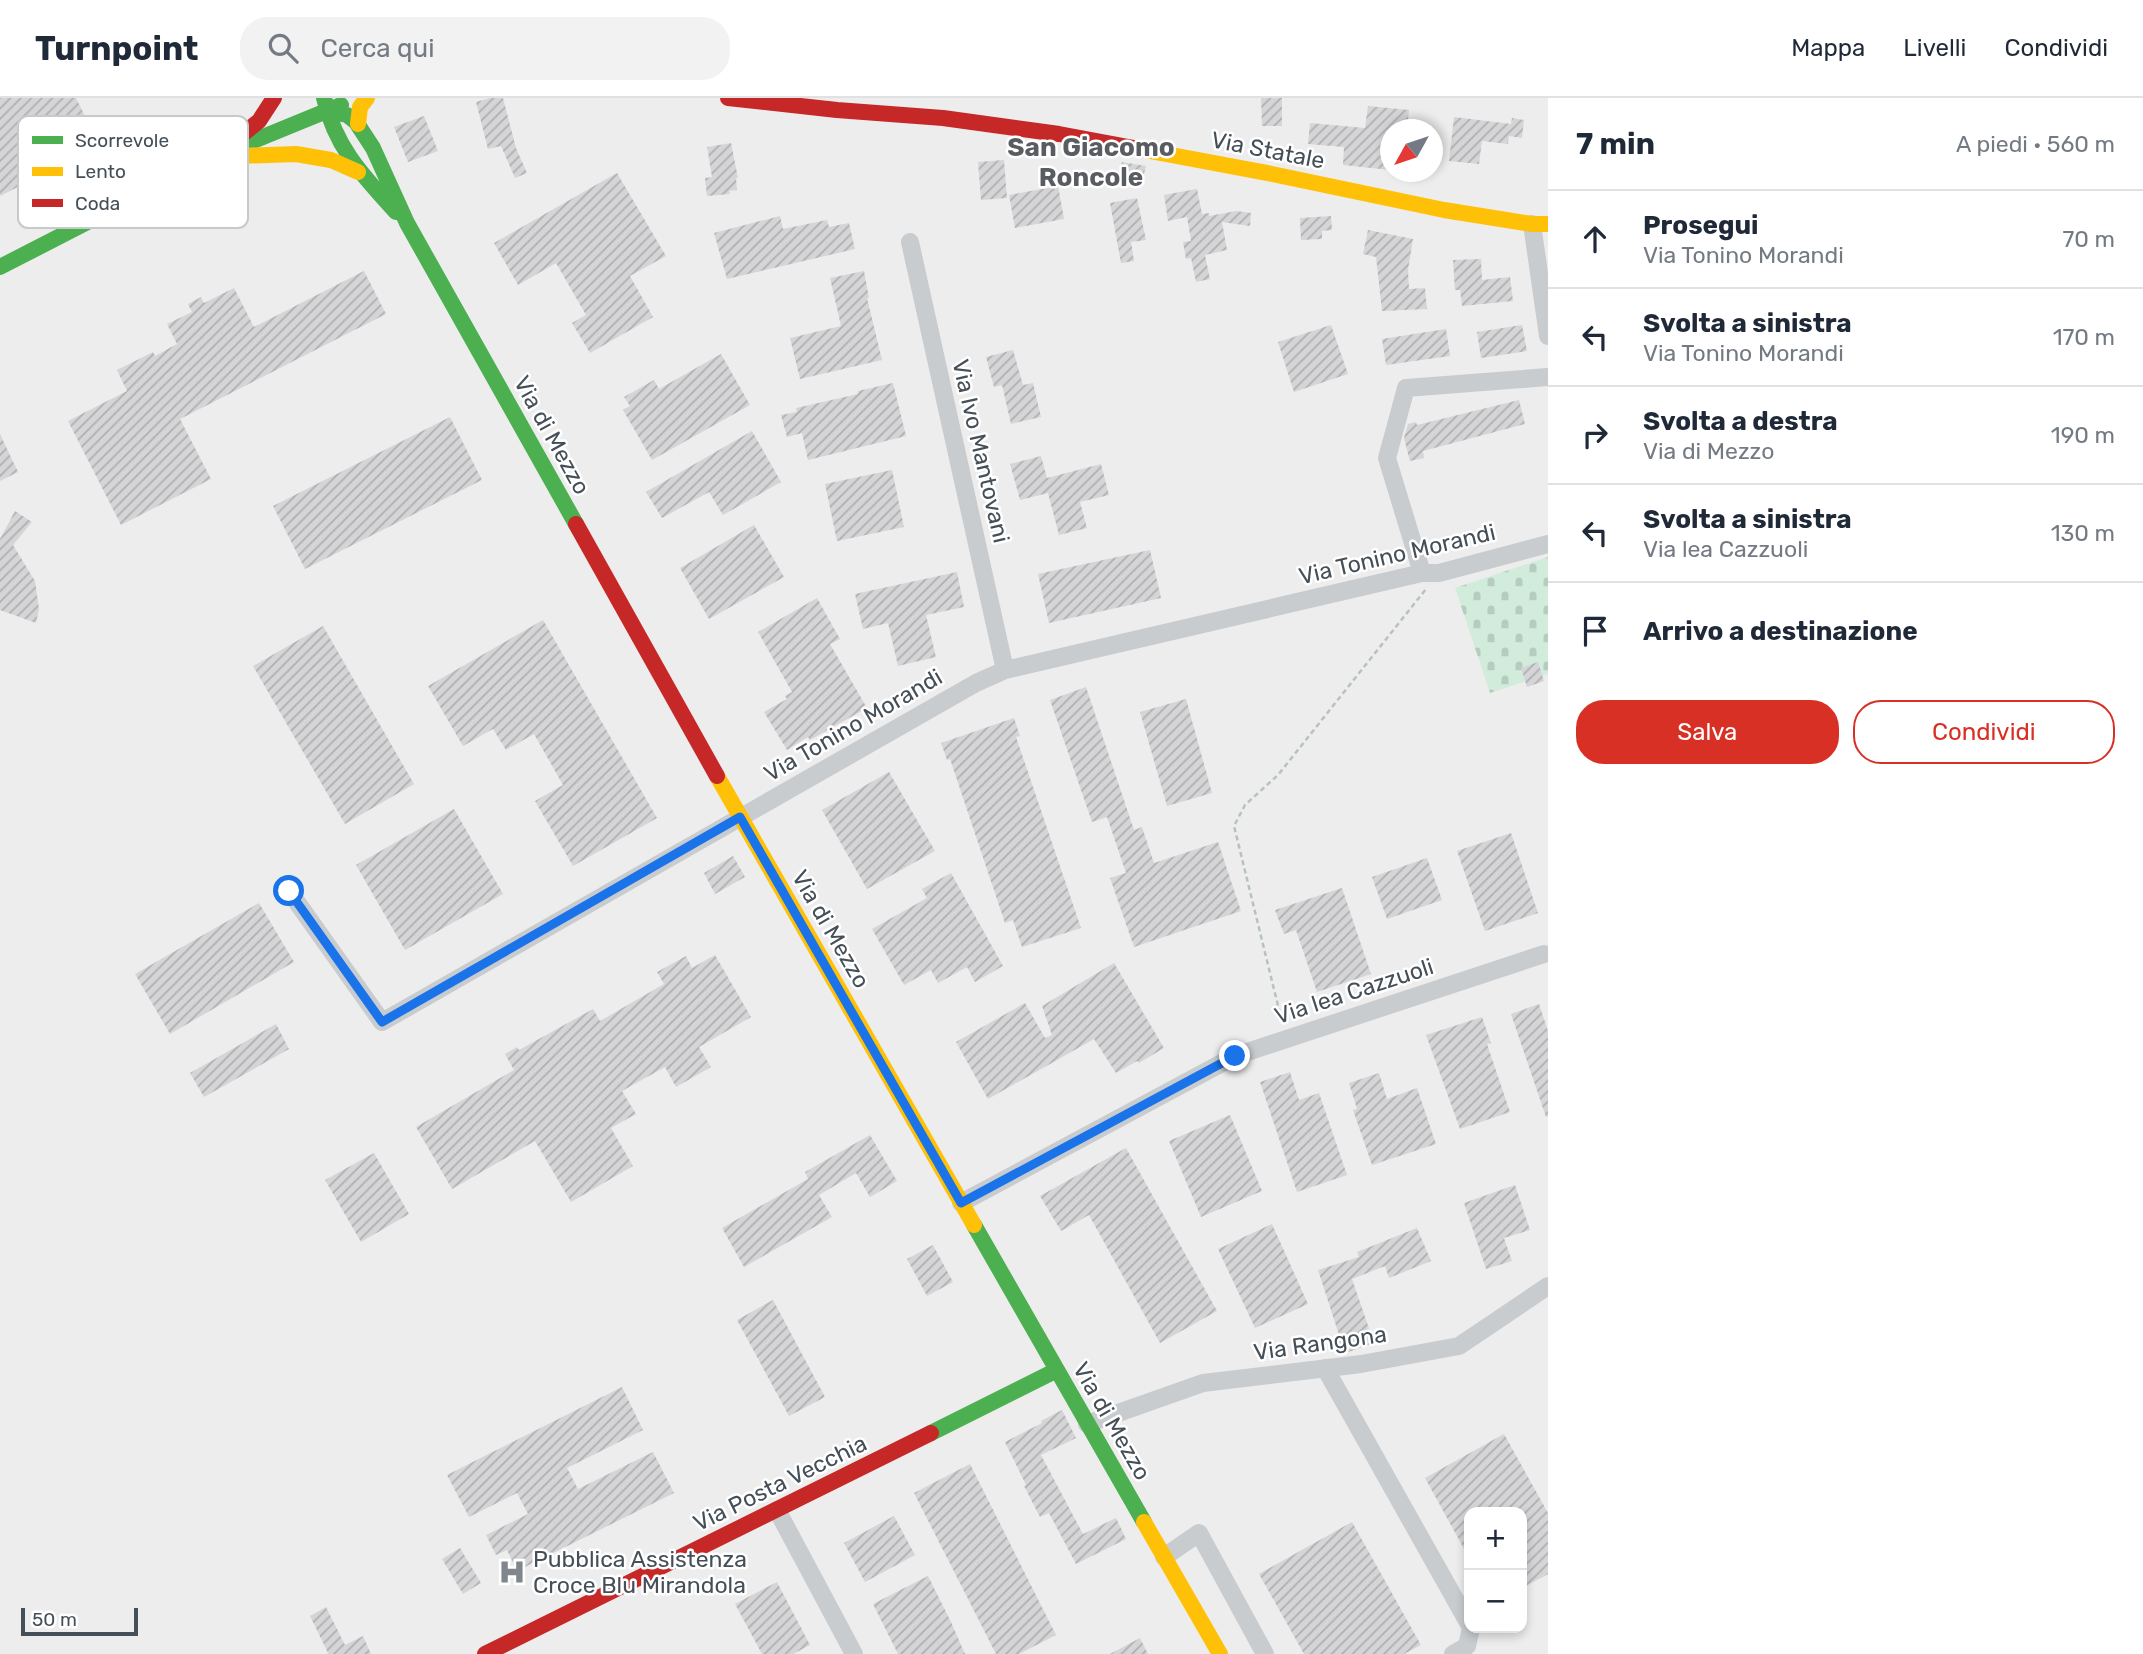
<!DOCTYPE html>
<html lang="it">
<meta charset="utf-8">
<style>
:root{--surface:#fff;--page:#f2f2f3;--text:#1f2937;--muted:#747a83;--line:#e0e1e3;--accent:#d93025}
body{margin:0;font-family:Rubik,sans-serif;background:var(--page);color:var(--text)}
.controls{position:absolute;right:21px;bottom:21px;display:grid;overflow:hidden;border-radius:14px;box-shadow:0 4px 10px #0003}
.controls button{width:63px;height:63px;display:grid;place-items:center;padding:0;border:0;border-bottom:2px solid var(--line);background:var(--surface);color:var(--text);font:35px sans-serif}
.compass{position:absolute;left:1380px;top:21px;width:63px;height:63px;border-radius:50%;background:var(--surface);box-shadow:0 4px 10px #0003;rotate:230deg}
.scale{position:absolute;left:21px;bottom:18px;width:117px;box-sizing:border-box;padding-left:7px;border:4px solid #454f58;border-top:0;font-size:19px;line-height:24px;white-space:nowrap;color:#454f58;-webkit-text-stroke:5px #fff;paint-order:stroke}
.stop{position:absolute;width:21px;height:21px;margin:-16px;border:5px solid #1a73e8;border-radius:50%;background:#fff}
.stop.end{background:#1a73e8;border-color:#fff;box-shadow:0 2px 7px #0008}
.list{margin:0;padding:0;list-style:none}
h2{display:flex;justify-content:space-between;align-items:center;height:91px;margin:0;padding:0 28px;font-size:30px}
h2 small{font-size:23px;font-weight:400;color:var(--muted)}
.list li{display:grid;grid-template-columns:46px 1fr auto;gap:21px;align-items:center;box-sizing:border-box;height:98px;padding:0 28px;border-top:2px solid var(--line)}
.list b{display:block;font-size:26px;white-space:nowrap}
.list p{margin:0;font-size:23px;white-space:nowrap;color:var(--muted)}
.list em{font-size:23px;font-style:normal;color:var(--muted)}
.actions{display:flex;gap:14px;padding:21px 28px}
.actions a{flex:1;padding:16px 0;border:2px solid var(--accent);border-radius:28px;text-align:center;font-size:24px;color:var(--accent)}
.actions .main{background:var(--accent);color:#fff}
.icon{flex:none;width:38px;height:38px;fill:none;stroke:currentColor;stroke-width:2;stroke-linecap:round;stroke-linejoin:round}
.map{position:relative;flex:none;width:1548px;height:1556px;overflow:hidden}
header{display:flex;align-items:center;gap:42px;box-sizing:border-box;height:98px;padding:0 35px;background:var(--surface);border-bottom:2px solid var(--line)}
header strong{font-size:33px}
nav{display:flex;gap:38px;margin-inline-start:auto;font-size:24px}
.search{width:490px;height:63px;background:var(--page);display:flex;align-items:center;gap:18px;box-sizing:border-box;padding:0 24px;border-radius:28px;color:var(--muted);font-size:26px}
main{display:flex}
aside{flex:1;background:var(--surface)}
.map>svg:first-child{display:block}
.cemetery{fill:url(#cemetery-stones)}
.building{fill:url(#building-hatch)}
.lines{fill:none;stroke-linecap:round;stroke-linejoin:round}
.path{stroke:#b7c2be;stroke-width:2.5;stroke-dasharray:5 3.5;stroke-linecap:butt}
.street{stroke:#c9ccce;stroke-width:18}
.fast{stroke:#4caf50;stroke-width:16}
.slow{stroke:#ffc107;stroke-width:16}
.jam{stroke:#c62828;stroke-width:16}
.route{stroke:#1a73e8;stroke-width:9}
.labels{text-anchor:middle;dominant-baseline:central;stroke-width:5;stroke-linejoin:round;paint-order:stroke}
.street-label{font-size:23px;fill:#454f58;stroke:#fff}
.poi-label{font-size:23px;fill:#454f58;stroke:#fff;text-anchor:start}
.quarter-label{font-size:26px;font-weight:bold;fill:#595c61;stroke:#fff}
.key{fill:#fff;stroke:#c7cacd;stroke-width:2}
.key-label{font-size:19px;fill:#454f58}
</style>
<header>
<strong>Turnpoint</strong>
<div class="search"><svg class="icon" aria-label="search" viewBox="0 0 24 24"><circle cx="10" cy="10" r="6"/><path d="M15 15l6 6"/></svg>Cerca qui</div>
<nav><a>Mappa</a><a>Livelli</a><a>Condividi</a></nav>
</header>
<main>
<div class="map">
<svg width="1548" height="1556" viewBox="0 0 1548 1556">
<defs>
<pattern id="cemetery-stones" width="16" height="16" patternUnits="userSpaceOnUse" patternTransform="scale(1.75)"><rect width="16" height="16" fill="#d2ecdc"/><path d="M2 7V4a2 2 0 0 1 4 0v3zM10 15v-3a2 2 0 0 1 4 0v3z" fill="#b6ccbf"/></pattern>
<pattern id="building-hatch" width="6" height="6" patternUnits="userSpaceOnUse" patternTransform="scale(1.75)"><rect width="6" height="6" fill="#d5d5d7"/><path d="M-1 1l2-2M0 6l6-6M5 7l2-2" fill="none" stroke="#afafb1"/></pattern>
</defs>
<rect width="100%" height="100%" fill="#eeeded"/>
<!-- cemetery -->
<path class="cemetery" d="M1548,459v117l-58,19 -35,-105z"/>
<!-- building -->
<path class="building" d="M0,0h76l24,48 -22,11 4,10 -29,14 -5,-9 -48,24z
M490,0h13l13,50 11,25 -12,5 -14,-32 -13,3 -12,-47z
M1261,0h21v28h-20z
M1368,8l41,4 -2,20h-17v40l-47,-5 1,-18 -36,-3 2,-21 55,5z
M424,18l14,35 -30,11 -14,-35z
M1454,19l57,7 1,-6 12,2 -2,18 -13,-2 -1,8 -26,-3 -3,23 -30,-3z
M731,45l7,35h-2l1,12 -8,1 1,3 -23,2 -2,-18 7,-1 -5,-30z
M1004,62l3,38 -26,2 -3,-38z
M1122,64l24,4 -5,19 -24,-6z
M617,75l49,83 -36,20 23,41 -63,36 -18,-30 14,-8 -30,-52 -38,22 -24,-42z
M1058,88l6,33 -49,9 -6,-33z
M1197,91l5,25 7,-1v3l27,-5 15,2 -1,13 -28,-4 5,28 -22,5 5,24 -14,3 -5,-24 -5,1 -3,-17 8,-1 -4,-24 -19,4 -4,-26z
M1137,100l9,42 -15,2 3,19 -13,2 -11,-60z
M780,118l3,13 44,-9 2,7 20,-4 6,26 -128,30 -13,-46z
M1331,118l1,14 -10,1v8l-21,1 -1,-22z
M1368,132l45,9 -5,31 1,19 16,-1 2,21 -45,2 -6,-54 -13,-3z
M1481,161l1,21 28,-3 3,24 -51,5 -2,-16h-5l-2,-30z
M364,173l22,43 -206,105 31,60 -90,46 -53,-104 59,-30 -10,-21 36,-18 2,4 22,-12 -10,-20 25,-12 -4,-8 13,-7 3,6 30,-15 20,39z
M864,173l5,27h-2l15,62 -82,19 -10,-41 51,-12 -11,-48z
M1331,227l17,49 -54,18 -16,-50z
M1522,227l5,26 -46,7 -4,-26z
M1446,231l4,27 -64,9 -4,-26z
M1013,252l10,35 10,-2 8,34 -30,7 -9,-39 -8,2 -8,-30z
M721,256l29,51 -98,55 -29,-50 7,-4 -6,-9 30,-17 5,9z
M893,285l13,53 -98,24 -6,-27 -15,4 -6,-22 16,-3 -1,-4 62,-14v-3z
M1519,302l6,24 -102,27 1,7 -14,3 -6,-23 4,-14 8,-2 1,3z
M450,319l32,63 -177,89 -32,-63z
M752,333l29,51 -58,33 -14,-23 -47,26 -16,-26z
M0,336l18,38 -18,9z
M1041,358l6,22 54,-14 8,31 -29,7 7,26 -28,7 -11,-42 -28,7 -10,-36z
M892,372l12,57 -67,14 -12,-57z
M15,413l17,11 -19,23 22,36 4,28 -3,14 -36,-13v-71z
M754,427l30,52 -75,42 -29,-51z
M1150,452l11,48 -112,25 -11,-49z
M957,474l7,35 -38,8 10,42 -38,9 -10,-43 -25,6 -8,-35z
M817,500l23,41 -10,5 37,64 -57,32 -2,-3 -21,13 -23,-38 23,-13 -2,-3 7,-4 -34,-60z
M543,522l114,198 -84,48 -38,-65 28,-16 -29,-51 -28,16 -13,-21 -30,17 -35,-60z
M323,528l91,158 -69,40 -92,-158z
M1538,564l6,19 -17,6 -6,-19z
M1086,589l48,143 8,-3 12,36 64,-21 23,69 -107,36 -24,-69 16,-5 -19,-56 -15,5 -42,-122z
M1186,601l26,94 -45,13 -27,-94z
M1014,620l6,18 -4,1 65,191 -59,19 -9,-27 -8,3 -55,-164 -3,1 -6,-17z
M889,674l46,79 -68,38 -45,-79z
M454,711l49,85 -98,56 -49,-85z
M1511,735l27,80 -53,18 -28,-80z
M733,758l12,21 -30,17 -11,-21z
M1427,760l15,42 -55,19 -15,-42z
M951,775l52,93 -28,16 -8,-15 -29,16 -7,-13 -27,15 -32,-56 55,-31 -5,-9z
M1342,790l29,86 -54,18 -21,-62 -12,4 -9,-24z
M259,805l35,59 -124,72 -35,-60z
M715,857l36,62 -52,30 12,20 -35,20 -11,-20 -43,24 14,23 -25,14 22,38 -62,36 -36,-61 -83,48 -36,-62 98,-57 -9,-16 12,-7 2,3 74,-41 7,12 64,-37 -7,-12 29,-16 6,12z
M1114,865l50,85 -25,15 -2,-2 -21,12 -22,-34 -106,60 -32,-57 69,-39 20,35 7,-3 -10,-29z
M1539,906l9,27v85l-2,1 -35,-103z
M1482,919l9,26 -4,1 23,68 -50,17 -34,-94z
M276,926l13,25 -85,48 -14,-24z
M1290,974l9,28 20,-7 28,82 -50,17 -37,-110z
M1379,975l8,26 30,-11 19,56 -64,21 -19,-55 4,-1 -8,-26z
M1230,1017l32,76 -61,26 -32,-76z
M870,1037l27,46 -27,16 -14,-24 -37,22 13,22 -88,50 -22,-39 86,-49 -3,-7z
M1126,1050l91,163 -57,32 -71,-128 -28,16 -21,-35z
M374,1055l35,61 -48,28 -36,-62z
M1515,1087l15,45 -26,8 8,23 -26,8 -22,-66z
M1272,1126l36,80 -53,24 -37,-79z
M1417,1130l14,33 -42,17 -4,-12 -33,13 22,64 -34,12 -4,-13 5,-1 -23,-71 41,-13 -2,-5z
M933,1147l20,37 -26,14 -20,-37z
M773,1202l52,97 -36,19 -52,-96z
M622,1289l21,43 -76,38 11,21 75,-37 21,41 -157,78 -10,-21 -11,5 -10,-20 42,-21 -11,-21 -48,24 -22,-42z
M1062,1312l14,28 -35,17 42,79 33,-16 10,21 -50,25 -27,-51 -9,4 -16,-31 2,-1 -21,-43 37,-19 -1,-2z
M1504,1336l44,79v61l-26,14v-76h-53v46l-44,-80z
M970,1366l86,171 -37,19h-23l-82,-161z
M894,1418l21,39 -50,27 -21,-39z
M1352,1424l69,123 -17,9h-100l-45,-80z
M460,1450l21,35 -18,11 -21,-35z
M928,1478l23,46 14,32h-67l-25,-50z
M777,1484l33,63 -17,9h-31l-27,-50z
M326,1509l19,38 18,-9 8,18h-44l1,-1 -18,-37z
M1140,1540l8,16h-38z"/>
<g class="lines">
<!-- path -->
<path class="path" d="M1282,924l-48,-196 11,-21 33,-30 148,-186"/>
<!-- street -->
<path class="street" d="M1532,126l16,112
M910,144l95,428
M1422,475l-35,-115 19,-70 142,-11
M289,793l93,131 594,-339 29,-13 417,-97h17l109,-29
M961,1105l274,-147 309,-102
M1325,1270l144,256
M1087,1326l116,-41 158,-19 98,-18 89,-60
M777,1412l77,144
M1164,1459l35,-24 66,121
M1453,1556l14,-8 4,-18"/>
<!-- fast -->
<path class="fast" d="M324,0c11,49 39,78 72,114
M326,13l21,4 9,7 17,26 34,75 169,301
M0,169l214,-110 127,-52
M974,1127l170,297
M931,1335l126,-63"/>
<!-- slow -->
<path class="slow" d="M358,26l2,-17 7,-9
M1134,50l138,26 172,36 88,14h16
M237,58l59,-2 35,6 27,12
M717,678l257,449
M1144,1424l76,132"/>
<!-- jam -->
<path class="jam" d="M728,0l109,12 106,8 116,16 75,14
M233,44l26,-21 15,-23
M576,426l141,252
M485,1556l446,-221"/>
</g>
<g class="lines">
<!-- route -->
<path class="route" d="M289,793l93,131 358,-205 221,386 274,-147"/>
</g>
<!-- icons -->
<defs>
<symbol id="hospital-bare" viewBox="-9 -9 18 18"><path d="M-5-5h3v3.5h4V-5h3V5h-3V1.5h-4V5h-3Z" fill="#80868c" stroke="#fff" stroke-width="2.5" paint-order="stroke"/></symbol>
</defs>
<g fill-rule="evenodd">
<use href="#hospital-bare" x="493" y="1455" width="38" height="38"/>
</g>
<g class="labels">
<!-- street labels -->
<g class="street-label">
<text transform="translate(1268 52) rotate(11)">Via Statale</text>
<text transform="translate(552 337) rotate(61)">Via di Mezzo</text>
<text transform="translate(981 353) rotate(77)">Via Ivo Mantovani</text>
<text transform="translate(1397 456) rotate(-13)">Via Tonino Morandi</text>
<text transform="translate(853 627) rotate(-30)">Via Tonino Morandi</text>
<text transform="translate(831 831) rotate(60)">Via di Mezzo</text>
<text transform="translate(1354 893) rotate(-18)">Via lea Cazzuoli</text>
<text transform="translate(1320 1245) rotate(-8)">Via Rangona</text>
<text transform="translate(1112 1323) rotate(60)">Via di Mezzo</text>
<text transform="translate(780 1385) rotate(-26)">Via Posta Vecchia</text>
</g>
<!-- poi labels -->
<g class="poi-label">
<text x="533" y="1461">Pubblica Assistenza<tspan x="533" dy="26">Croce Blu Mirandola</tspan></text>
</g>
<!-- quarter labels -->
<g class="quarter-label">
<text x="1091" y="49">San Giacomo<tspan x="1091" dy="30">Roncole</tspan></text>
</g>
</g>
<!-- legend -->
<rect x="18" y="18" width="230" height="112" rx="10" class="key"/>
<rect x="32" y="38" width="31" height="8" fill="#4caf50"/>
<rect x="32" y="69" width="31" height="9" fill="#ffc107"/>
<rect x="32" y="101" width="31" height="8" fill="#c62828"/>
<g class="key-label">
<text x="75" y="49">Scorrevole</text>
<text x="75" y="80">Lento</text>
<text x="75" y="112">Coda</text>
</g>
</svg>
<div class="controls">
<button>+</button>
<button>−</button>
</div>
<svg class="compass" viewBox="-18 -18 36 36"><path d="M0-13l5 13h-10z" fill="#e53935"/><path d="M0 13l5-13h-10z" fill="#747a83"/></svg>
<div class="scale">50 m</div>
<div class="stop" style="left:289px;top:793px"></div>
<div class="stop end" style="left:1235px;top:958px"></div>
</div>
<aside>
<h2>7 min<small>A piedi · 560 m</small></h2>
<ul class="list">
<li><svg class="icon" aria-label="ahead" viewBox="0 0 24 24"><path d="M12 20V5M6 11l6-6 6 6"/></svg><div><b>Prosegui</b><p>Via Tonino Morandi</p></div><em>70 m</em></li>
<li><svg class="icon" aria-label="left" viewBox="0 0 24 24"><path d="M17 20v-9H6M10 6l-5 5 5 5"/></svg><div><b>Svolta a sinistra</b><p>Via Tonino Morandi</p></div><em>170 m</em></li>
<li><svg class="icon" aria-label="right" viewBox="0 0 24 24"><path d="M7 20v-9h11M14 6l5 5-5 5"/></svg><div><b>Svolta a destra</b><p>Via di Mezzo</p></div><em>190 m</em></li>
<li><svg class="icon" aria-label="left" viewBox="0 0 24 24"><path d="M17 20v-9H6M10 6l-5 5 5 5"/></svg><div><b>Svolta a sinistra</b><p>Via lea Cazzuoli</p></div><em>130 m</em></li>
<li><svg class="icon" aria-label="arrive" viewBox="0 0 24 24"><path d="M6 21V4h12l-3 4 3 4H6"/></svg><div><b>Arrivo a destinazione</b></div></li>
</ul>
<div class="actions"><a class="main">Salva</a><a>Condividi</a></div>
</aside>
</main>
